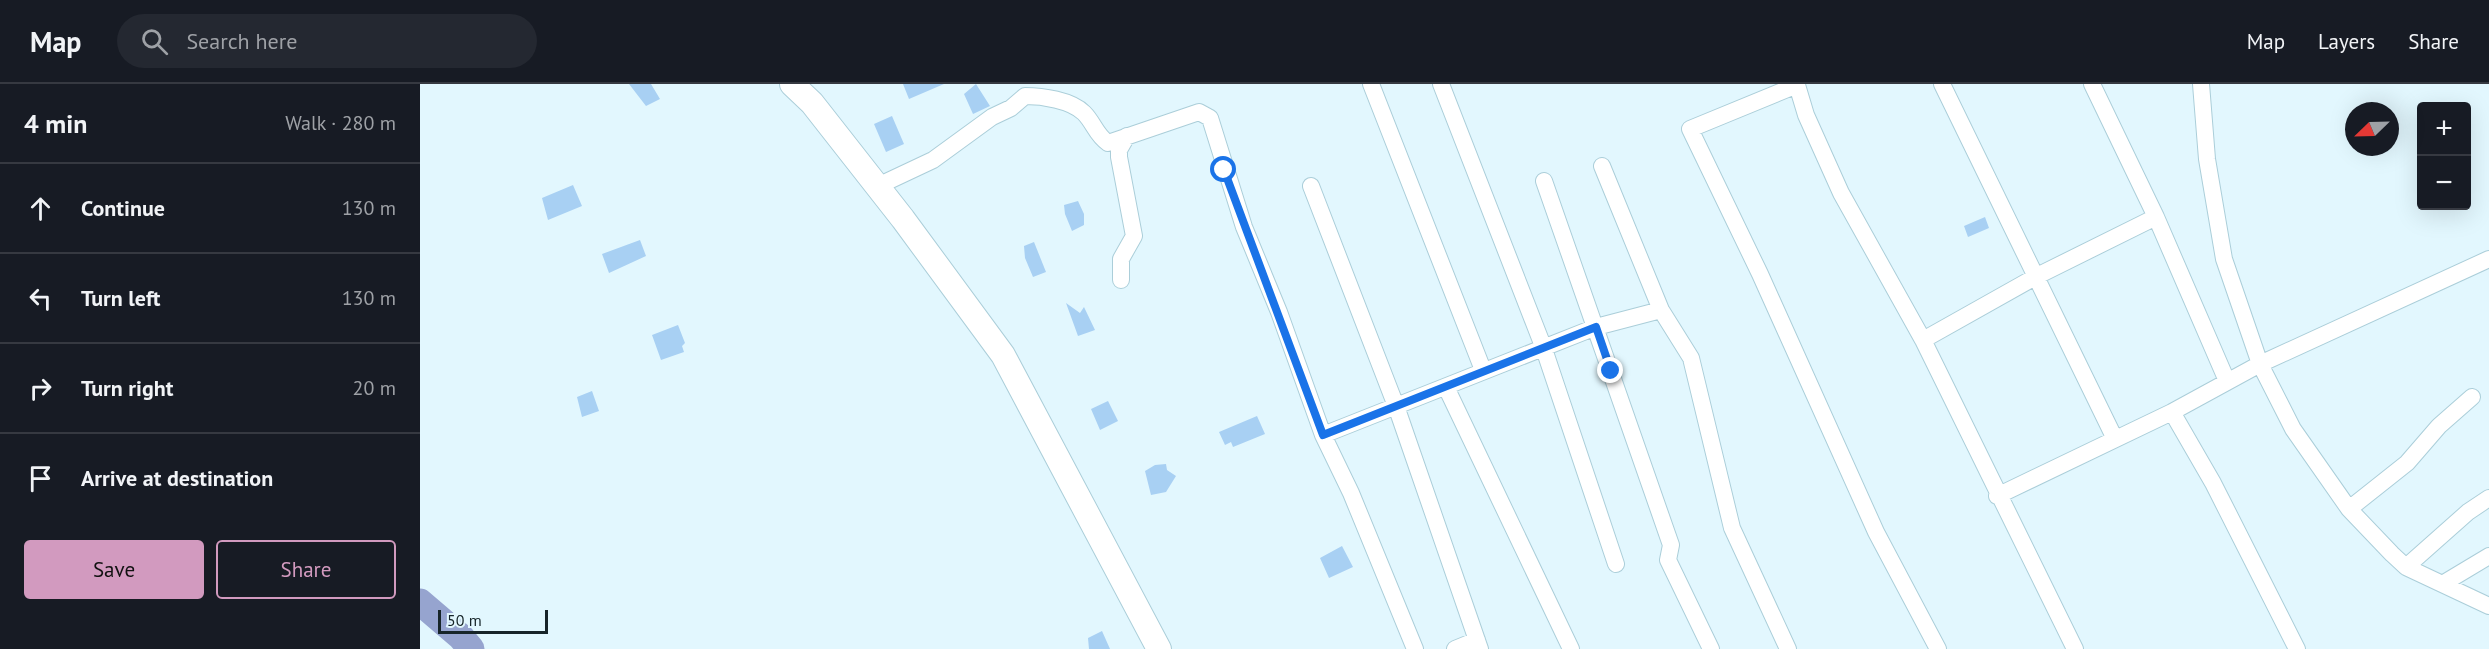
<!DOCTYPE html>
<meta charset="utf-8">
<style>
:root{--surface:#171b24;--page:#242831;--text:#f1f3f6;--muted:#9ea1a6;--line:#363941;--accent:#d29abf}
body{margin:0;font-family:"PT Sans",sans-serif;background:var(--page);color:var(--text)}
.controls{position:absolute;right:18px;top:18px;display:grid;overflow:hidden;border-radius:6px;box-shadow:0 6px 24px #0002}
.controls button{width:54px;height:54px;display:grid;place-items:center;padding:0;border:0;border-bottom:2px solid var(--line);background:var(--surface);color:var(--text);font:30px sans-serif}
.compass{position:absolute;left:1925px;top:18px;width:54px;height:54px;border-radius:50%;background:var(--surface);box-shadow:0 6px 24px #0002;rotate:247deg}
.scale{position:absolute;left:18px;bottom:15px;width:110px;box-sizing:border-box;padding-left:6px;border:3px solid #172529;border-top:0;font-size:16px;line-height:21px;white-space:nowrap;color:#172529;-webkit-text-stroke:4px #e2f7fe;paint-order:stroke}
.stop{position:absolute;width:18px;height:18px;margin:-14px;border:4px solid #1a73e8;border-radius:50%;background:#fff}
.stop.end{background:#1a73e8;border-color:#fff;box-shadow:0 2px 6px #0008}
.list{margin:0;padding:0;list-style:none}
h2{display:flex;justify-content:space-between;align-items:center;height:78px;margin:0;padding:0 24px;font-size:26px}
h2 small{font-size:20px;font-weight:400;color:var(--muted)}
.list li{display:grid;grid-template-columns:39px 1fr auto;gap:18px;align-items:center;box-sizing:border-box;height:90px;padding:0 24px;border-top:2px solid var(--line)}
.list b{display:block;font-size:22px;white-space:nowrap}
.list em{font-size:20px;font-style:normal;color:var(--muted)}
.actions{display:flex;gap:12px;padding:18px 24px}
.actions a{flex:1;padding:14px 0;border:2px solid var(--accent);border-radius:6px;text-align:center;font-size:21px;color:var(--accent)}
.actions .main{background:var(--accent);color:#111}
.icon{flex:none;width:33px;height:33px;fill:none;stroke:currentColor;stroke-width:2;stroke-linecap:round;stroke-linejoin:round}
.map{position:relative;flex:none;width:2069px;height:565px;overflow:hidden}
header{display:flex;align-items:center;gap:36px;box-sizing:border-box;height:84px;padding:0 30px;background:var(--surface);border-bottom:2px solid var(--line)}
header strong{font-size:28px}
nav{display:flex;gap:33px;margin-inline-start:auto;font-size:21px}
.search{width:420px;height:54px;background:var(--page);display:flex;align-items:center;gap:15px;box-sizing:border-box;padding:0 21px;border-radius:33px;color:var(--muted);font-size:22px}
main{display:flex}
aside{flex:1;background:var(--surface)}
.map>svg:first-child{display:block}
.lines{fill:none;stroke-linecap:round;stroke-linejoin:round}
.river{stroke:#96a4cf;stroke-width:27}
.building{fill:#a8d0f3}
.street-casing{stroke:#abced9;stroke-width:18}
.secondary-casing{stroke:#abced9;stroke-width:26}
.street{stroke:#fff;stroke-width:16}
.secondary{stroke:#fff;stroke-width:24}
.route{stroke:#1a73e8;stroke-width:8}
</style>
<header>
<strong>Map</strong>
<div class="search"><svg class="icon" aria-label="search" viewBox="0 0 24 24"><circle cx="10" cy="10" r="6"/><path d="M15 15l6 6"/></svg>Search here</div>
<nav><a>Map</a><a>Layers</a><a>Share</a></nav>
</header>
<main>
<aside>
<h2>4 min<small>Walk · 280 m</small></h2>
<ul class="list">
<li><svg class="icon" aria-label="ahead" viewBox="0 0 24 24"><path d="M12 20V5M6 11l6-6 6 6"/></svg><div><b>Continue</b></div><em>130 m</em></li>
<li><svg class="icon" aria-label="left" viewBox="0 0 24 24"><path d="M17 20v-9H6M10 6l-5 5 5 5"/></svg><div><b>Turn left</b></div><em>130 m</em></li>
<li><svg class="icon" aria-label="right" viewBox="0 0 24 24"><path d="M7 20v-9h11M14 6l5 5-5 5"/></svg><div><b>Turn right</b></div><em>20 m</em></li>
<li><svg class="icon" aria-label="arrive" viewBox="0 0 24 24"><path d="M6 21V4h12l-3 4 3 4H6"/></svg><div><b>Arrive at destination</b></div></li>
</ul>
<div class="actions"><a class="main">Save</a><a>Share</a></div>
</aside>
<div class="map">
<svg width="2069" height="565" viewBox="0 0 2069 565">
<rect width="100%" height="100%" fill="#e2f7fe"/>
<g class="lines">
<!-- river -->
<path class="river" d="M0,518l41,35 10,12"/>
</g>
<!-- building -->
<path class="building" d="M209,0h22l9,15 -14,7z
M483,0h41l-35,15z
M556,0l14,22 -17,8 -9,-20z
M472,32l12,28 -18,8 -12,-28z
M153,101l9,21 -34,14 -6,-22z
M658,117l6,13v11l-12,6 -7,-17 -1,-9z
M1565,133l4,11 -21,9 -4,-11z
M220,156l6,16 -37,17 -7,-19z
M614,158l12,30 -13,5 -8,-19 -1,-12z
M646,219l14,10 4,-6 11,23 -17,6z
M258,241l7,18 -3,3 2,6 -23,8 -9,-25z
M172,307l7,20 -17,6 -5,-20z
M688,317l10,20 -18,9 -9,-21z
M837,332l8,18 -32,13 -2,-5 -6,3 -6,-13z
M746,380l1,6 9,6 -10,16 -15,3 -6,-24 10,-6z
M922,462l11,21 -24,11 -9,-20z
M682,547l8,18h-21l-1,-11z"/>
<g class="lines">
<defs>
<path id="street" d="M951,0l112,286
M1021,0l102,262 73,218
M1522,0l173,355
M1672,0l64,133 71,164
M1781,0l6,75 17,100 36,105 33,65 56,80 43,45 14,13 83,39
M1182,82l59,144 30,48 41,170 56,121
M1124,97l127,364 -3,15 43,89
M454,99l8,1 51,-24 59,-43 19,-9 14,-12c17,0 46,4 59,17 10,10 12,22 24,30l91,-31 11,6 34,109 35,85 44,123 28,58 64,156
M891,102l85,220 84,243
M701,196v-21l13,-23 -15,-79v-7l8,-14
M1503,256l114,-64 119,-59
M1026,303l125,262
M1752,328l88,-48 229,-105
M903,351l273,-108 65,-17
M1577,412l175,-84 41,71 84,166
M1929,425l58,-46 32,-37 33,-29
M1986,483l62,-55 21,-14
M2024,499l45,-27
M1035,565l22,-9
M1518,565l-62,-117 -116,-258 -70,-145 107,-44 9,30 35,78 82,147 152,309"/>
<path id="secondary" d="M372,0l20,19 91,116 100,136 156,294"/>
</defs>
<!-- street casing -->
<use href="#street" class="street-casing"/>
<!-- secondary casing -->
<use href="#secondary" class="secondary-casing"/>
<!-- street -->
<use href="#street" class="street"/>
<!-- secondary -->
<use href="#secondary" class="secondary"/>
</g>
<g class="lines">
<!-- route -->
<path class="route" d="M804,86l99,265 273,-108 15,44"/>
</g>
</svg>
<div class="controls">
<button>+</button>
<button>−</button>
</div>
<svg class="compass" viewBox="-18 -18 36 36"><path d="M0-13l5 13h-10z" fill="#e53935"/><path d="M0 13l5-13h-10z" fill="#9ea1a6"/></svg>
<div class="scale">50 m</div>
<div class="stop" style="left:804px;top:86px"></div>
<div class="stop end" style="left:1191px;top:287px"></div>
</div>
</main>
